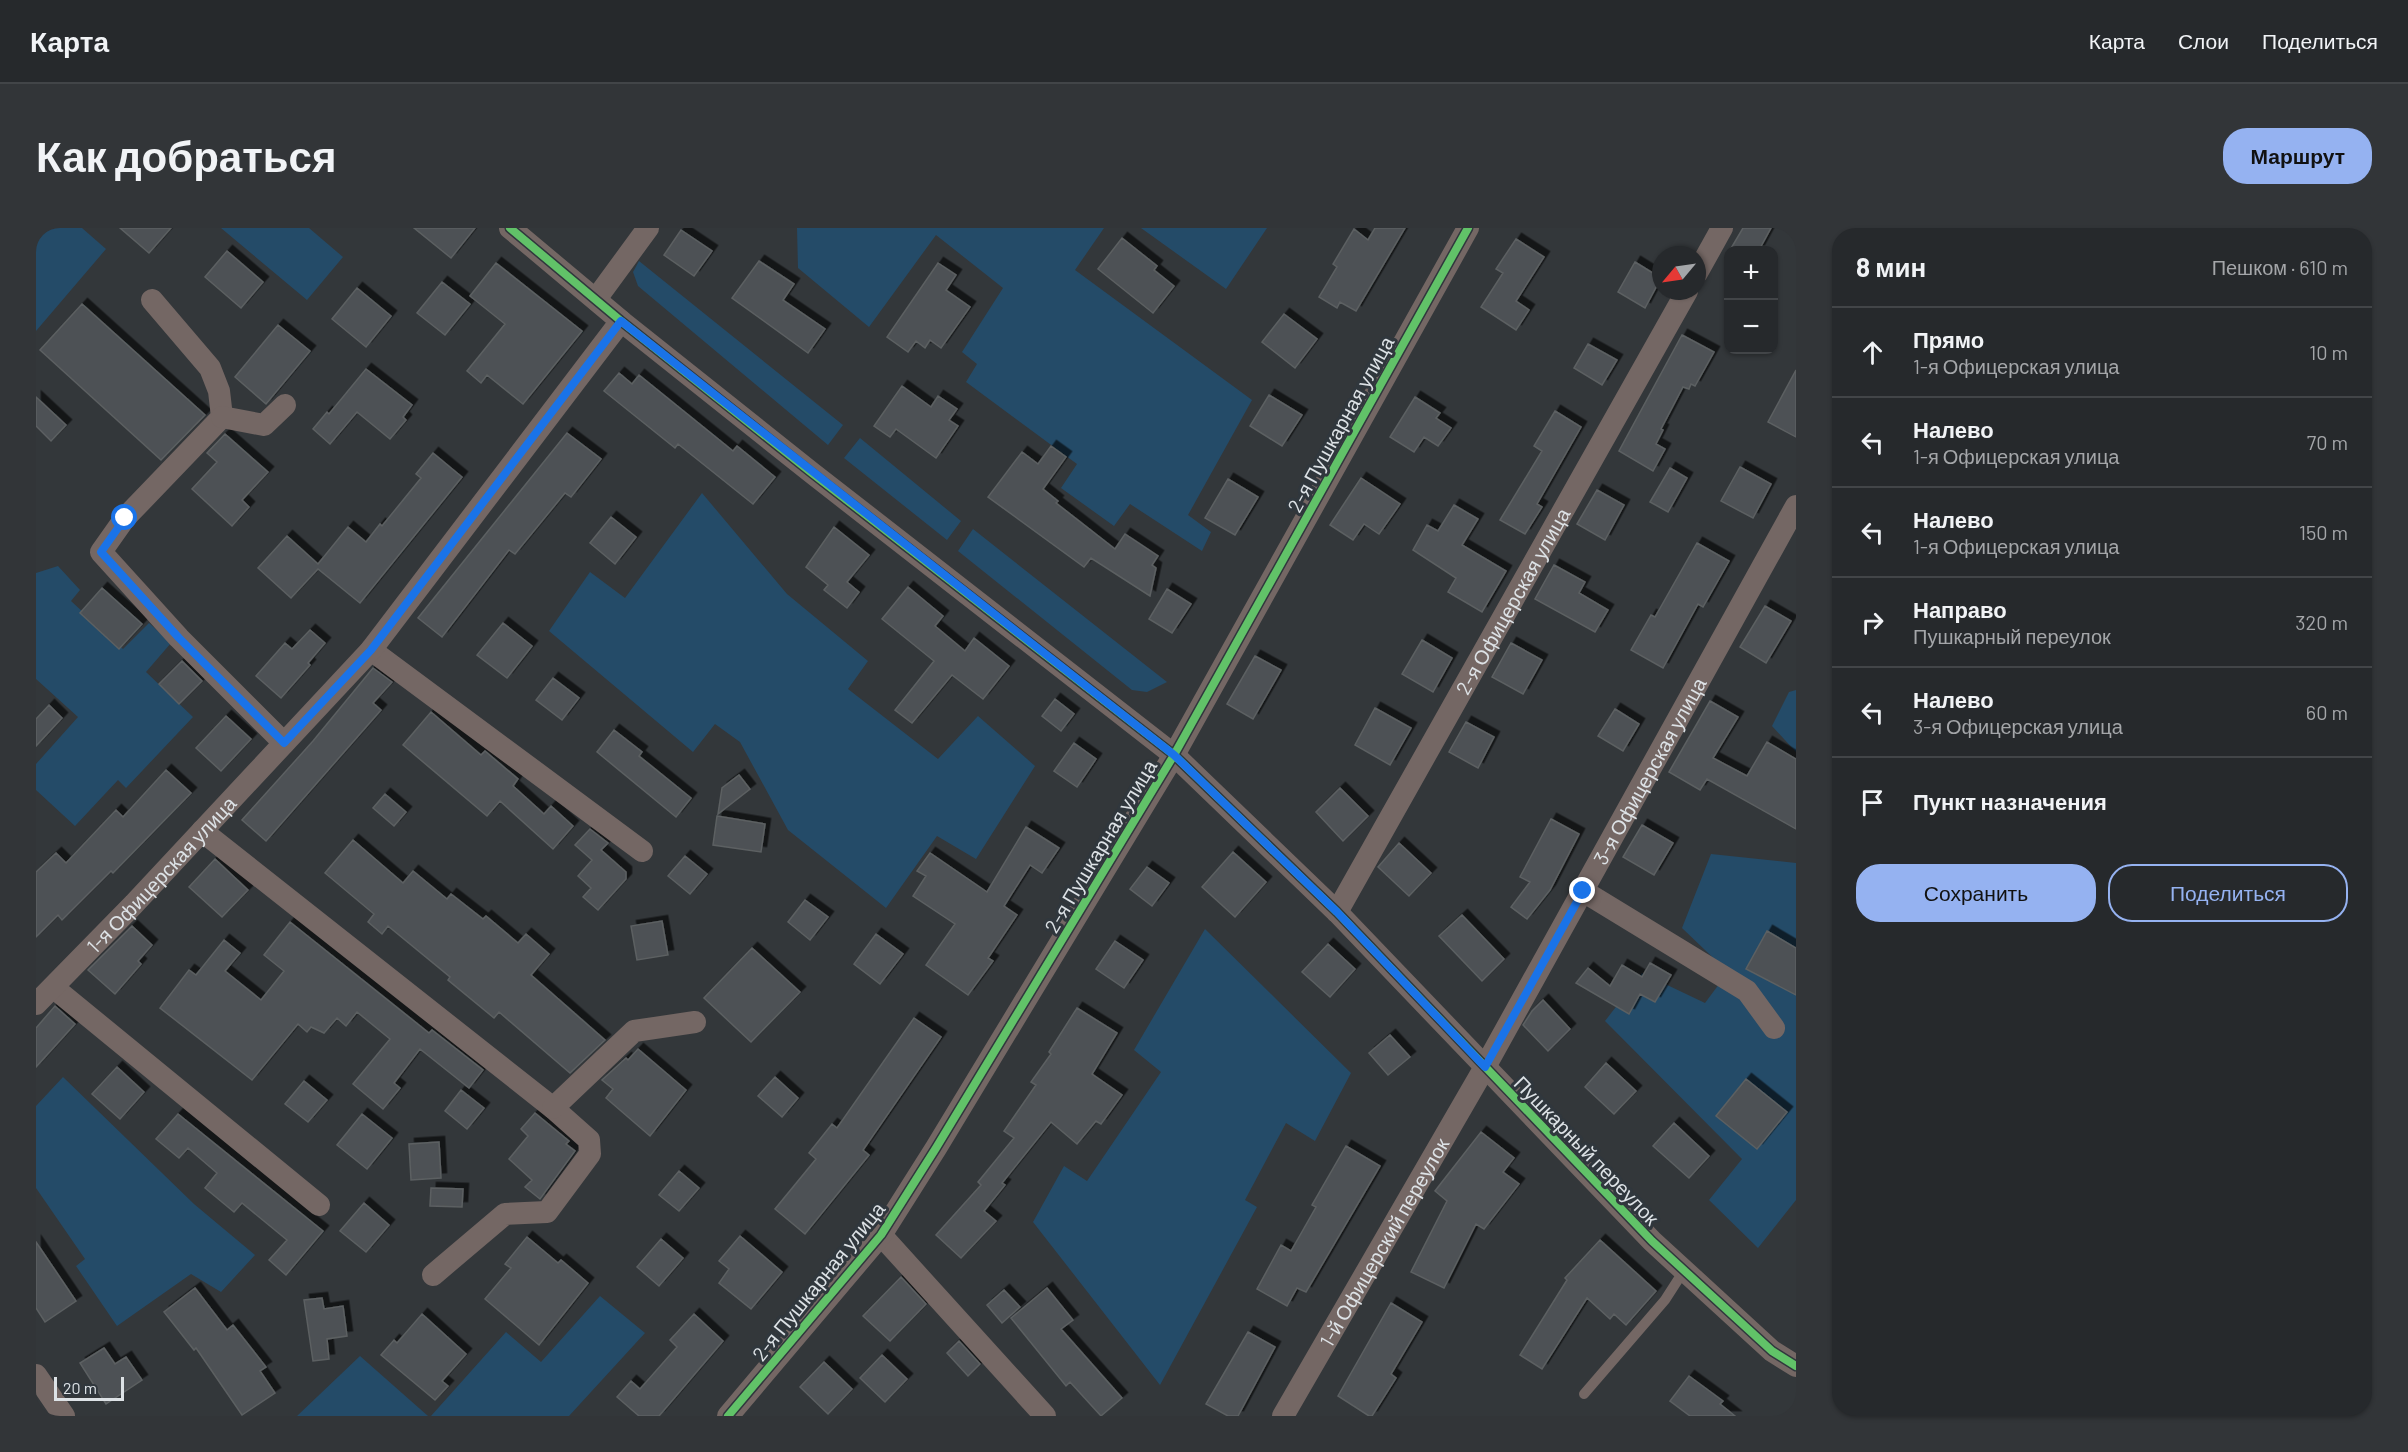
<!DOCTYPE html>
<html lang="ru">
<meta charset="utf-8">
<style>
:root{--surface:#26292c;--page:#323538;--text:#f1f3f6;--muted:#a4a6a9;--line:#424548;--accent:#95b2f1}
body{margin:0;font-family:Barlow,sans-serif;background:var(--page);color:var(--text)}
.controls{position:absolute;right:18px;top:18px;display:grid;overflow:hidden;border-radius:12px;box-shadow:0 2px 4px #0004}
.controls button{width:54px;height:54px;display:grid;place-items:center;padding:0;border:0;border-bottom:2px solid var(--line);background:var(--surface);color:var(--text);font:30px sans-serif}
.compass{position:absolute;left:1616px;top:18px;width:54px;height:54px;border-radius:50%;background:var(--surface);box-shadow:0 2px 4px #0004;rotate:241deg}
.scale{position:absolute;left:18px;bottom:15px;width:70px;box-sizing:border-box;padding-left:6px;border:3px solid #dde2e6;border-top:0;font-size:16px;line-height:21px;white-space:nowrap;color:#dde2e6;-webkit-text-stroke:4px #30373d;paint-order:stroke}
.stop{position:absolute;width:18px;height:18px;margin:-14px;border:4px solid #1a73e8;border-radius:50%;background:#fff}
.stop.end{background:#1a73e8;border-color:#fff;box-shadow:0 2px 6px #0008}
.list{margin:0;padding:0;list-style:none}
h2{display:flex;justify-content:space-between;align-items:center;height:78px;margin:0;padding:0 24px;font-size:26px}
h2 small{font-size:20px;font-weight:400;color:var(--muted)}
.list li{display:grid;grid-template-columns:39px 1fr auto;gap:18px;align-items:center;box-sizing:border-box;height:90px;padding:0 24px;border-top:2px solid var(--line)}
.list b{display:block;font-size:22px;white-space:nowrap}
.list p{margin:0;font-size:20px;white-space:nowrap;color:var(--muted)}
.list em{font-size:20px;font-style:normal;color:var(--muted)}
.actions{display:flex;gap:12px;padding:18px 24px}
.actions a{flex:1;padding:14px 0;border:2px solid var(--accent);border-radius:24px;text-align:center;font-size:21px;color:var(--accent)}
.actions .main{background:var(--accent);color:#111}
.icon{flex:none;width:33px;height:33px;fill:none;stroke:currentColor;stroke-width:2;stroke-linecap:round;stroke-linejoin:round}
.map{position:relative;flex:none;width:1760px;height:1188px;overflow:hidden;border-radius:24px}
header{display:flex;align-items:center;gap:36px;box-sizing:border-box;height:84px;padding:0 30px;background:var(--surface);border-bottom:2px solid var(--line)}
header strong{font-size:28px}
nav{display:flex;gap:33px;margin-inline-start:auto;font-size:21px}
.intro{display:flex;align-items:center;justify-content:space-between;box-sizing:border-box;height:144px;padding:0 36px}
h1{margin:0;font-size:42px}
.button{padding:15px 27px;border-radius:24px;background:var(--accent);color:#111;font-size:21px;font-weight:700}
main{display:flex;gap:36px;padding:0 36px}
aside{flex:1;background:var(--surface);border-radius:24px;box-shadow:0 2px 4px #0004}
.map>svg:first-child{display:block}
.green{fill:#244b68}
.building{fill:#4e5154;stroke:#5c6062;stroke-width:1.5;filter:url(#shadow)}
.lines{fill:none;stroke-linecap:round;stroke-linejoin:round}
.lane{stroke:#746764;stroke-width:10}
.street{stroke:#746764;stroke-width:22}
.cycleway-casing{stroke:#30373d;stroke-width:11}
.cycleway{stroke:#61c268;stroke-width:8}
.route{stroke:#1a73e8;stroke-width:8}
.labels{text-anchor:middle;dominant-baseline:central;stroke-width:6;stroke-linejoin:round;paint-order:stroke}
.street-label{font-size:20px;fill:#dde2e6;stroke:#30373d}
</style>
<header>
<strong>Карта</strong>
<nav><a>Карта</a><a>Слои</a><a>Поделиться</a></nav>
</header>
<div class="intro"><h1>Как добраться</h1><a class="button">Маршрут</a></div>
<main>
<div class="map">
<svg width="1760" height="1188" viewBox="0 0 1760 1188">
<defs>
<filter id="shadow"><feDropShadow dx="5.5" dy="-5.5" stdDeviation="0" flood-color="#0009"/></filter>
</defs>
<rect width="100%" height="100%" fill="#33373a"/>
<!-- green -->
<path class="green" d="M0,0h46l24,21 -70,82z
M185,0h88l34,29 -36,43z
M761,0h307l-29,42 177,130 -64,115 23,17 -9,19 -72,-47 -16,22 -53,-38 16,-24 -111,-82 11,-18 -15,-12 41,-64 -67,-53 -67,92 -71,-59z
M1105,0h126l-41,61z
M603,33l204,164 -15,20 -190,-159 -5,-14z
M824,210l101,83 -14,19 -103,-82z
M666,265l85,101 81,67 -20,28 90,70 40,-43 57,50 -59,93 -39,-23 -51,72 -98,-78 -48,-88 -25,-18 -22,28 -144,-121 41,-59 35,26z
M937,301l194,153 -20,10 -15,-2 -174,-139z
M22,338l22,24 -9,11 52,48 26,-26 22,20 -25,29 47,45 -67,71 -8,-8 -43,46 -39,-36v-26l42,-47 -42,-38v-106z
M1760,462v62l-24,-26 17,-34z
M1675,626l85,9v337l-38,48 -49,-48 33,-41 -137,-138 37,-48 63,30 23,-31 -46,-44z
M1169,701l146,144 -36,68 -29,-18 -41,77 12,7 -97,178 -127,-163 31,-56 23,15 74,-109 -27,-22z
M27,849l131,127 61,51 -34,37 -30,-18 -74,52 -41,-60 9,-7 -49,-71v-82z
M564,1068l45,37 -76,83h-138l75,-84 35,30z
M324,1128l68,60h-131z"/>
<!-- building -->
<path class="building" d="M84,0h51l-22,25z
M378,0h61l-24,30z
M1339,0h30l-49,83 -16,-9 -3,6 -18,-11 18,-30 -4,-3 21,-35 14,11z
M1707,0h28l-12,22h-29z
M645,2l31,21 -18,25 -30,-21z
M1086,10l35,28 -3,4 20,16 -21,27 -55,-44z
M1480,11l28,18 -28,44 13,9 -13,20 -35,-23 22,-34 -7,-4z
M191,23l36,31 -22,26 -36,-31z
M723,33l35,23 -11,16 42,29 -17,24 -76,-55z
M1599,34l26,16 -16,30 -27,-16z
M460,35l86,68 -59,73 -36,-29 -6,8 -14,-12 38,-47 -35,-28z
M902,35l18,12 -10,15 24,17 -29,41 -11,-8 -5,8 -9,-7 -8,11 -21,-15z
M406,54l28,22 -25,31 -28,-22z
M321,60l34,28 -25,31 -34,-28z
M46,76l123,111 -44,45 -121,-110z
M1248,86l33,25 -22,29 -33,-26z
M242,97l32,26 -44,53 -31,-27z
M1646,107l32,17 -19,34 -4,-2 -2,5 -6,-2 -22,42 2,1 -7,14 9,5 -12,22 -34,-20z
M1552,116l29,16 -15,25 -28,-17z
M330,141l46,36 -9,12 3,3 -16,19 -33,-27 -27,32 -17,-15 14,-17 2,2z
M1760,142v67l-28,-15z
M583,145l13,11 7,-9 94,76 4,-5 38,31 -22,27 -75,-60 -3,4 -71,-57z
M866,158l29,21 7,-11 19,13 -8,11 9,6 -22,32 -40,-29 -6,8 -16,-11z
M1233,167l33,20 -20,31 -32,-20z
M0,169l30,28 -15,16 -15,-15z
M1379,169l25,16 -4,5 15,10 -13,18 -14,-9 -10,15 -24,-15z
M1519,183l26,16 -44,77 5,3 -17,27 -25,-14 42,-69 -8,-5z
M531,205l34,26 -30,38 -6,-4 -50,61 -6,-4 -67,87 -24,-19z
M189,206l43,38 -26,28 7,7 -17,19 -40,-37 25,-27 -10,-9z
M1015,218l15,11 -23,32 15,12 -2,2 59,46 10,-15 33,22 -6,9 4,3 -6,28 -59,-38 -7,9 -96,-70 34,-45 16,12z
M397,225l29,24 -102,126 -42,-34 -27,29 -33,-30 29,-32 31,28 30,-37 18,15 14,-18 2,2 39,-48 -5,-4z
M1704,239l31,17 -18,34 -32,-17z
M1634,240l17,10 -19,34 -18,-10z
M1325,250l39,26 -21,30 -15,-10 -11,16 -23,-15z
M1192,251l30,18 -23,38 -30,-17z
M1561,262l27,15 -19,35 -28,-16z
M1418,277l24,14 -16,26 44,26 -24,41 -34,-20 8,-14 -43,-28 14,-25 11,6z
M575,289l25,20 -21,27 -25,-21z
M798,299l35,28 -22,27 12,10 -12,16 -23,-18 4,-5 -22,-18z
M1661,315l32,18 -26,46 -5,-3 -35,64 -32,-18 20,-35 4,2z
M1518,337l31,17 -6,11 29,17 -13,22 -60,-33z
M872,359l35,29 -8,10 30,25 9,-13 35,28 -26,33 -31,-24 -40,48 -17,-13 39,-49 -52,-42z
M66,360l40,36 -23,25 -39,-36z
M1131,361l24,15 -19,29 -23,-14z
M1729,378l26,15 -25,42 -26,-16z
M467,395l29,23 -25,32 -30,-23z
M274,402l15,13 -17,20 2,2 -29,33 -25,-22 29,-33 7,6z
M1386,412l30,18 -19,34 -31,-18z
M1475,415l31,17 -19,34 -31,-17z
M1219,428l26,14 -28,49 -26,-15z
M146,433l20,20 -23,23 -20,-20z
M337,440l19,14 -19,21 8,7 -115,131 -24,-21 71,-79z
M517,450l26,20 -17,22 -26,-20z
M1019,471l19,15 -13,17 -19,-15z
M1674,473l28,16 -25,41 34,18 20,-34 29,17v70l-89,-50 -7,11 -31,-18z
M13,477l13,13 -26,28v-27z
M1339,480l36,20 -21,37 -35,-20z
M1579,481l24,15 -16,27 -25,-15z
M395,484l50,43 4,-4 33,28 -5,7 31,28 7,-8 22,20 -20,23 -53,-48 -13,15 -84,-71z
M190,488l25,23 -30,32 -25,-23z
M1430,494l28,15 -16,31 -29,-16z
M578,502l28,22 -3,4 52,42 -15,19 -79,-65z
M1038,515l22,16 -19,28 -23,-16z
M130,542l25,23 -78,80 -2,-2 -49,49 -4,-5 -22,22v-65l20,-19 10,10 50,-53 7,7z
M703,547l11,14 -32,25 4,-26z
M1304,560l28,28 -25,25 -27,-29z
M349,566l21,18 -12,14 -21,-18z
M681,588l48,8 -4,28 -48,-7z
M1515,591l28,15 -29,56 -23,29 -16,-12 19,-25 -10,-5z
M1606,597l31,18 -19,32 -31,-18z
M990,599l33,21 -17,25 -12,-8 -26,41 13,9 -29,43 5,3 -25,34 -42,-30 29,-41 -42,-28 13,-20 -9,-5 13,-18 57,39z
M554,601l18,14 -7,7 25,22v7l-28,31 -15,-13 8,-9 -13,-12 14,-16 -17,-15z
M317,612l50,43 10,-12 34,28 4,-5 32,25 3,-3 32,27 8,-9 23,20 -18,21 74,65 -35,33 -71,-61 -5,6 -46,-38 2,-3 -62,-51 -6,8 -14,-12 6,-8 -49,-41z
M1363,615l32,30 -22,23 -31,-29z
M1197,624l33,30 -31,35 -33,-30z
M649,628l22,18 -17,20 -22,-18z
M179,631l33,31 -26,27 -33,-30z
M1111,639l22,16 -17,23 -22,-17z
M769,672l23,17 -18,23 -22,-18z
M1426,687l42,44 -22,22 -43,-45z
M626,693l6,34 -31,5 -6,-34z
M254,694l139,111 3,-3 51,40 -14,18 -49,-39 -26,34 6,5 -17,21 -30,-25 37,-45 -33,-27 -11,14 -9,-8 -13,15 -13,-6 -4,5 -9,-8 -46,56 -92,-72 29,-38 7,5 28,-35 16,13 -15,18 36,29 23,-29 -20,-16z
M96,698l20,19 -14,16 3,3 -26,30 -27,-24z
M1731,703l29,17v47l-50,-26z
M840,706l27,20 -23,30 -26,-20z
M1079,713l28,19 -19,28 -28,-19z
M1292,716l27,25 -25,28 -28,-25z
M716,720l48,44 -49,50 -47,-44z
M1614,735l21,12 -16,27 -15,-8 -11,20 -53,-31 12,-15 22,18 12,-21 20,12z
M1507,772l27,29 -22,22 -25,-26 9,-14z
M19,778l20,18 -39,43v-39z
M1041,780l40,25 -25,41 30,21 -21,29 -5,-3 -19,23 -26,-22 -49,61 3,2 -21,26 12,10 -35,37 -25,-23 45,-50 -3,-3 36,-44 -10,-7 32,-46 -5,-3 20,-28 -2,-2z
M878,790l27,19 -78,113 6,5 -64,79 -30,-25 41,-50 -7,-6 23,-29 5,4z
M1354,807l20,22 -22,18 -19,-22z
M602,821l48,41 -36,46 -44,-38 7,-9 -11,-9 24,-22 2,2z
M1570,835l30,28 -22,23 -29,-27z
M81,839l27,25 -24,27 -28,-25z
M739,849l23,21 -16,19 -24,-21z
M1710,851l41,33 -30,37 -41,-33z
M268,853l23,19 -19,22 -23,-18z
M425,862l23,18 -17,21 -22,-18z
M499,885l34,28 -3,3 9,7 -35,48 -15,-12 7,-7 -23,-21 19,-23 -7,-7z
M142,886l145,117 -37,44 -17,-15 18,-20 -45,-37 -8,9 -29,-24 12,-15 -29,-25 -9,10 -23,-19z
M326,886l30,24 -25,31 -30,-24z
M1638,895l35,33 -20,22 -36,-32z
M1445,904l33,26 -11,14 16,12 -35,45 -8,-5 -32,64 -33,-16 36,-71 -12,-10z
M403,914l2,36 -30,2 -2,-36z
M1310,918l34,20 -74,126 -9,-4 -10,18 -30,-17 24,-44 10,6 25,-44 -4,-2z
M643,943l20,17 -20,23 -20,-16z
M395,960l32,1 -1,18 -32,-1z
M328,975l25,22 -23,27 -26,-21z
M704,1008l42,36 -31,37 -32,-26 10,-14 -10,-8z
M491,1009l31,26 3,-3 27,23 -49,62 -54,-46 26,-31 -6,-4z
M625,1011l22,19 -24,28 -22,-19z
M1564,1012l56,51 -30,34 -12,-11 -4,5 -23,-21 -45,71 -22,-14 47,-75 -2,-2z
M0,1014l40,59 -31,21 -9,-14z
M865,1049l25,27 -36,37 -27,-25z
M159,1060l32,42 6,-5 33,42 -6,4 15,22 -33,22 -46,-67 -2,2 -30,-38z
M1011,1060l26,32 -12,9 61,69 -21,18 -31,-34 -4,4 -55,-68z
M968,1062l16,17 -18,16 -15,-18z
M286,1070l2,11 19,-3 4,30 -20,3 2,20 -16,2 -9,-61z
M1355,1075l31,19 -31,52 5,4 -24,38h-3l-31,-20z
M386,1086l44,40 -24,27 6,5 -13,14 -54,-45 13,-15 3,3z
M658,1086l29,27 -64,75h-20l-22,-19 14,-16 9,8 37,-42 -7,-7z
M1212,1104l27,15 -37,69h-10l-22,-12z
M923,1113l21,23 -12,12 -21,-23z
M68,1120l11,16 11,-7 16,23 -36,24 -26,-41z
M846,1127l25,24 -22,23 -25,-24z
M788,1134l28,27 -24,25 -28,-27z
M1653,1148l34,25 -3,3 15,12h-45l-20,-15z"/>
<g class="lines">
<!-- lane -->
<path class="lane" d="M1548,1166l81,-94 18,-28"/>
<!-- street -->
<g class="street">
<path d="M474,0l111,93 191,152 362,282 163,157 315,329 120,110 24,15"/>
<path d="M1661,45l25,-45"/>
<path d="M560,71l52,-71"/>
<path d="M116,72l58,68 9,23 3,26 -97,101 -24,34 78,86 105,105"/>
<path d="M186,189l42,8 21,-20"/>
<path d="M335,422l271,201"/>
<path d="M166,603l351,277 36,32 1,14 -43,58 -42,2 -72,61"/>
<path d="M1547,663l164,100 27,37"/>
<path id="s1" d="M1301,684l350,-621"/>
<path d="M18,760l265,217"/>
<path id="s2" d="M0,776l98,-100 237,-254 250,-329"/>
<path d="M517,880l81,-77 61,-9"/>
<path d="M845,1007l164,181"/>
<path d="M0,1147l28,41"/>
<path d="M692,1188l153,-181 55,-87 238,-393 294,-527"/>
<path id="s3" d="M1247,1188l202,-349 311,-561"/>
</g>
<defs>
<path id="cycleway" d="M474,0l111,93 191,152 362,282 163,157 315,329 120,110 24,15
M692,1188l153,-181 55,-87 238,-393 294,-527"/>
</defs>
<!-- cycleway casing -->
<use href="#cycleway" class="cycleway-casing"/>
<!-- cycleway -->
<use href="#cycleway" class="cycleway"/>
</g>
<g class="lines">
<!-- route -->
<path class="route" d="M89,290l-24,34 78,86 105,105 87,-93 250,-329 553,434 163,157 148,155 98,-176"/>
</g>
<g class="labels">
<!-- street labels -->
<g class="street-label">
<text transform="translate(1304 196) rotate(-61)">2-я Пушкарная улица</text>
<text stroke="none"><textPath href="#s1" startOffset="357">2-я Офицерская улица</textPath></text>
<text stroke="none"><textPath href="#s3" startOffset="742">3-я Офицерская улица</textPath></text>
<text transform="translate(1064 618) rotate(-59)">2-я Пушкарная улица</text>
<text stroke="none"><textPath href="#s2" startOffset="180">1-я Офицерская улица</textPath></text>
<text transform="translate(1551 922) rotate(46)">Пушкарный переулок</text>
<text stroke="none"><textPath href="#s3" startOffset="201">1-й Офицерский переулок</textPath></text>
<text transform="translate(782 1053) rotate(-51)">2-я Пушкарная улица</text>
</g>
</g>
</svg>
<div class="controls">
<button>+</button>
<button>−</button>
</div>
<svg class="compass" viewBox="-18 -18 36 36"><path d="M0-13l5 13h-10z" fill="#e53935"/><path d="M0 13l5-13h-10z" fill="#a4a6a9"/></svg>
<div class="scale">20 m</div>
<div class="stop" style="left:89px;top:290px"></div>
<div class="stop end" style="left:1547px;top:663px"></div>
</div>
<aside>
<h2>8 мин<small>Пешком · 610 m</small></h2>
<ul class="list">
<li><svg class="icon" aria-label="ahead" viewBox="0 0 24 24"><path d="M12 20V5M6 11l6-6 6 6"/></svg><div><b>Прямо</b><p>1-я Офицерская улица</p></div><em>10 m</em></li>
<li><svg class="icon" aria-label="left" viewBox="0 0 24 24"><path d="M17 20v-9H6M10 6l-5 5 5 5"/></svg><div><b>Налево</b><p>1-я Офицерская улица</p></div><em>70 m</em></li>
<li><svg class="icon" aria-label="left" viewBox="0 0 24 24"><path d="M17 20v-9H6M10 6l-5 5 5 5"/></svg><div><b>Налево</b><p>1-я Офицерская улица</p></div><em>150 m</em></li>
<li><svg class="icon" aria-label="right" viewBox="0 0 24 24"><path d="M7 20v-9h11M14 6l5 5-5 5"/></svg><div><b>Направо</b><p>Пушкарный переулок</p></div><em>320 m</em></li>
<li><svg class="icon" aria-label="left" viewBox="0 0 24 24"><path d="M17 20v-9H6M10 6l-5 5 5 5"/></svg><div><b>Налево</b><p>3-я Офицерская улица</p></div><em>60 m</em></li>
<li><svg class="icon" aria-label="arrive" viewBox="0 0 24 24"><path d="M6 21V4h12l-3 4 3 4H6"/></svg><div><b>Пункт назначения</b></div></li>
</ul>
<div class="actions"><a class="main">Сохранить</a><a>Поделиться</a></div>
</aside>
</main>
